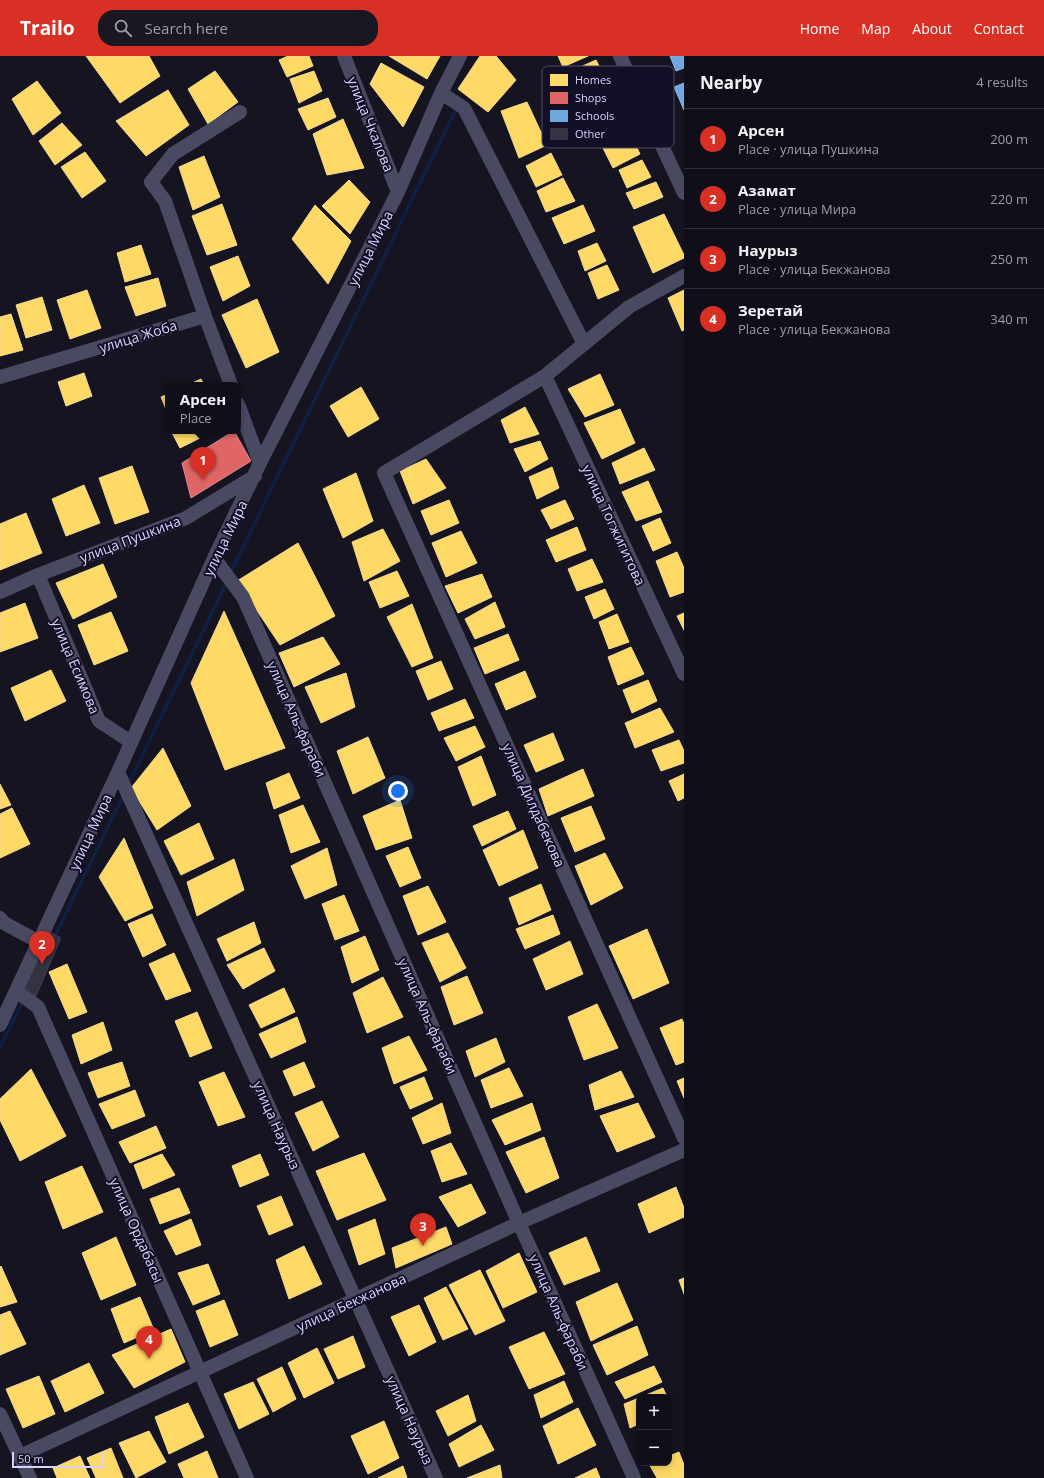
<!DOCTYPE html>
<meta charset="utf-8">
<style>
:root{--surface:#100f19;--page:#191822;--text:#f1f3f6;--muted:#9c9ca2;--line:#302f38;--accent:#d93025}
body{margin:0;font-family:"Open Sans",sans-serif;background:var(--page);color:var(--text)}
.controls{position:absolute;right:12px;bottom:12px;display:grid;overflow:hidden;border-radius:8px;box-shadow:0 2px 10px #0003}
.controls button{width:36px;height:36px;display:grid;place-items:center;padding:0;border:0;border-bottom:1px solid var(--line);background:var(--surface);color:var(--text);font:20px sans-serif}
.scale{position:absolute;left:12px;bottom:10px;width:91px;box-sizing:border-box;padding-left:4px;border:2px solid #d9d4ff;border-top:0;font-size:11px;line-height:14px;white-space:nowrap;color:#d9d4ff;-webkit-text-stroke:3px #130f26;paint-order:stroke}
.you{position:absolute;left:398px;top:735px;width:14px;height:14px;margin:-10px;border:3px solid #fff;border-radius:50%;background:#1a73e8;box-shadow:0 0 0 6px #1a73e833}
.badge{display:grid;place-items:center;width:26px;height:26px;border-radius:50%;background:var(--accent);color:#fff;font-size:13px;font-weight:700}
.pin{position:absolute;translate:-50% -33px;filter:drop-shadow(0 1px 2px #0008)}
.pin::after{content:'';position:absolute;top:21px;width:14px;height:12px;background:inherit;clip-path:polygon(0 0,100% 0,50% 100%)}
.popup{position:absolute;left:165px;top:326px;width:76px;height:52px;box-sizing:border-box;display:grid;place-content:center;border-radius:8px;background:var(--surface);filter:drop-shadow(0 1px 3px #0005);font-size:13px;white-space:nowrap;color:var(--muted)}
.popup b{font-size:15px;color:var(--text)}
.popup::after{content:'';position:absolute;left:50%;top:100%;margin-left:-8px;border:8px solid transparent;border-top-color:var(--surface)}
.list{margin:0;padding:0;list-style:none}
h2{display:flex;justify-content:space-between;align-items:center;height:52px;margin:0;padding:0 16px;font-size:17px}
h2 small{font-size:13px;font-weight:400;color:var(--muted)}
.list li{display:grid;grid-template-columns:26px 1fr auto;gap:12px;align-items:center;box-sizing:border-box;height:60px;padding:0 16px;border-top:1px solid var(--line)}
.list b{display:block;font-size:15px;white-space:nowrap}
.list p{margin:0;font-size:13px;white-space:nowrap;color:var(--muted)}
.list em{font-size:13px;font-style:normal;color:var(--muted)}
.icon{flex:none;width:22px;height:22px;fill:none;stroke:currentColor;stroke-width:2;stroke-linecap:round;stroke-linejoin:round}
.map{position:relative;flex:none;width:684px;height:1422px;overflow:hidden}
header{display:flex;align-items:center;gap:24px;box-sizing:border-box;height:56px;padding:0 20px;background:var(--accent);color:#fff}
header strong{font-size:19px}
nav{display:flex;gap:22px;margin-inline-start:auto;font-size:14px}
.search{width:280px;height:36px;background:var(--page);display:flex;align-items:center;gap:10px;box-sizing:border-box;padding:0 14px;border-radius:16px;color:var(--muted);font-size:15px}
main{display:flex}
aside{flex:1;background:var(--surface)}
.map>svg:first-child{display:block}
.homes{fill:#ffd966;stroke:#f4d894}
.shops{fill:#e06666;stroke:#de8794}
.schools{fill:#6fa8dc;stroke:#8fb5e6}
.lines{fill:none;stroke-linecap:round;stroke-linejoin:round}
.stream{stroke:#0d2144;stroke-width:3.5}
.building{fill:#343243;stroke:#433f54}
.minor{stroke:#4a4962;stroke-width:14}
.labels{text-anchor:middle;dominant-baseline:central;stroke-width:4;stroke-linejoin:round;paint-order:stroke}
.street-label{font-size:14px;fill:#d9d4ff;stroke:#130f26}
.key{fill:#130f26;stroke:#4e4a67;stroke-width:1}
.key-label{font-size:11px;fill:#d9d4ff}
</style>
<header>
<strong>Trailo</strong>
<div class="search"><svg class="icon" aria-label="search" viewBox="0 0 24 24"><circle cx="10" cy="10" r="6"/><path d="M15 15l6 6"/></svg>Search here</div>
<nav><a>Home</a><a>Map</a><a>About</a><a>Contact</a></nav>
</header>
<main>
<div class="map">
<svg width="684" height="1422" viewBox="0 0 684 1422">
<rect width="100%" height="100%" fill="#161421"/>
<!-- homes -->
<path class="homes" d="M86,0h63l11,20 -40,27z
M288,0h21l4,10 -26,11 -8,-17z
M389,0h51l-13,23z
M480,0h16l20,24 -28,32 -30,-23z
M558,0h30l-25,11z
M596,4l11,22 -30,12 -8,-22z
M381,7l43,24 -21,40 -33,-43z
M215,15l23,31 -30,22 -20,-35z
M314,15l8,20 -23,12 -9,-24z
M37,25l24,32 -28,22 -21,-36z
M609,29l8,18 -28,12 -9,-18z
M168,34l21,35 -43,31 -30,-35z
M328,42l8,19 -28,13 -10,-21z
M527,46l20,43 -28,13 -18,-47z
M618,54l10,20 -29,13 -7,-21z
M343,63l21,49 -37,7 -14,-41z
M62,67l20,22 -27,20 -16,-24z
M630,77l10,21 -27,14 -11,-22z
M85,96l21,29 -24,17 -21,-31z
M551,97l11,22 -26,12 -10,-21z
M204,100l16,41 -27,13 -14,-43z
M642,104l9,17 -24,11 -8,-18z
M563,122l12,23 -29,11 -9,-21z
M349,124l21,22 -20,32 -28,-28z
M656,126l7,15 -29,12 -8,-16z
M222,148l15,41 -30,10 -15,-39z
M315,149l36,36 -23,43 -36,-45z
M583,149l12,26 -31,13 -12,-26z
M664,158l20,41v3l-31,15 -20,-46z
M597,187l9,18 -21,10 -7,-20z
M141,189l10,29 -26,8 -8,-29z
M238,200l12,30 -27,15 -13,-34z
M607,209l12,25 -21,9 -10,-26z
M158,222l8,28 -30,10 -11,-29z
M87,234l14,38 -31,11 -13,-39z
M684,234v40l-2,1 -14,-33z
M42,241l10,33 -26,8 -10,-33z
M257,243l22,53 -33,16 -24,-53z
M11,258l12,36 -23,6v-39z
M84,317l8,23 -26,10 -8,-24z
M600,318l14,31 -29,12 -17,-28z
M201,323l3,6h-16z
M361,331l18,32 -31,18 -18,-31z
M168,338v20l-7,-17z
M525,351l14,27 -29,9 -9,-23z
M620,353l15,34 -33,16 -18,-36z
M171,375h43l-34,17z
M540,385l8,18 -23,13 -11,-23z
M644,392l11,22 -35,14 -8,-21z
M426,403l20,29 -33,16 -13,-33z
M132,410l17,46 -34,12 -16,-46z
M552,411l7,21 -22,11 -8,-22z
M356,417l17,48 -30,17 -20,-49z
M648,425l14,31 -26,9 -14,-29z
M84,429l16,38 -34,13 -14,-37z
M449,444l10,23 -28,12 -10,-24z
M565,444l9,19 -23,10 -10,-19z
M26,457l16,40 -42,17v-46z
M660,462l11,25 -18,8 -11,-25z
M577,471l9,23 -30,12 -10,-22z
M383,473l17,32 -36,20 -12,-39z
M461,475l16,32 -31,14 -14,-34z
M298,487l37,73 -55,29 -43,-64z
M677,496l7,16v24l-14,5 -14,-36z
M592,503l11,23 -26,9 -9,-22z
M103,508l14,33 -44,22 -17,-36z
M397,515l12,25 -29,12 -11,-26z
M482,518l10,23 -34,16 -13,-27z
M605,533l9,20 -20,10 -9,-22z
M495,546l10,25 -30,12 -10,-20z
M25,547l13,35 -38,14v-39z
M412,548l21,54 -21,9 -25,-50z
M224,555l61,137 -60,22 -34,-87z
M111,556l17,39 -34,14 -16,-40z
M684,557v17l-7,-14z
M617,558l12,28 -20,7 -10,-27z
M508,578l11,26 -34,14 -11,-26z
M323,581l17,27 -46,23 -15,-34z
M631,591l13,27 -26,11 -10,-28z
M441,605l12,28 -25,11 -12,-29z
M51,614l15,31 -41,20 -14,-33z
M525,615l11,26 -30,13 -11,-26z
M346,617l9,34 -34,16 -16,-36z
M648,624l9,21 -25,12 -9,-23z
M465,643l9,19 -35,13 -8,-18z
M660,652l14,24 -39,16 -10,-25z
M475,670l10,21 -29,14 -12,-23z
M553,677l11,27 -28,12 -12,-27z
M368,681l17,41 -32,16 -16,-43z
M679,684l5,11v12l-23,8 -9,-21z
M163,692l28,58 -34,24 -26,-42z
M481,700l15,39 -23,11 -15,-39z
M583,713l11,27 -46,20 -9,-27z
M289,717l11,25 -26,11 -8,-26z
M684,718v24l-6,3 -9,-20z
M0,728l11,21 -11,4z
M400,744l12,38 -36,12 -13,-34z
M303,749l17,37 -29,11 -12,-38z
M591,750l14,33 -30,13 -14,-34z
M12,752l18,36 -30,14v-44z
M508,755l8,18 -34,17 -9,-20z
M199,767l15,36 -33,16 -17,-34z
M523,774l15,38 -39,18 -16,-36z
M124,782l29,70 -28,13 -26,-44z
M408,791l13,31 -21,9 -14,-31z
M327,792l10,37 -32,14 -14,-33z
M605,797l18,35 -32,17 -16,-39z
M234,803l10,31 -47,26 -10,-34z
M541,828l10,26 -32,15 -10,-27z
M428,830l18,36 -28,13 -15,-39z
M344,839l15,36 -24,9 -13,-36z
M152,858l14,31 -23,12 -15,-33z
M553,859l7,19 -35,15 -9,-20z
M254,866l7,21 -34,18 -10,-22z
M647,873l22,54 -36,16 -24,-53z
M448,877l18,35 -26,14 -18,-39z
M365,880l14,34 -27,13 -11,-36z
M570,885l13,33 -37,16 -13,-31z
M264,892l11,23 -32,18 -16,-24z
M174,897l17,38 -25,9 -17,-36z
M67,908l20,48 -18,7 -20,-47z
M467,920l16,37 -29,12 -13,-38z
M383,921l20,40 -36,16 -14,-40z
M284,932l11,24 -34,16 -12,-23z
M597,948l21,44 -34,12 -16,-43z
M197,956l15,36 -22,9 -15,-36z
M297,961l9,25 -35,16 -12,-24z
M682,963l2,5v38l-8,3 -16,-37z
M103,966l9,28 -31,14 -9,-29z
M409,980l18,34 -33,14 -12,-36z
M496,982l9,24 -30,15 -9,-26z
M122,1006l8,24 -32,12 -10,-25z
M304,1006l11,25 -21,9 -11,-25z
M509,1012l14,28 -32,12 -10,-28z
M31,1013l35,67 -46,25 -20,-41v-21z
M621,1015l13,26 -39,13 -6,-25z
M224,1016l21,45 -27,9 -19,-44z
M424,1021l9,22 -23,10 -10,-22z
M684,1022v20l-7,-17z
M135,1034l10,26 -33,13 -13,-25z
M322,1045l17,36 -26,14 -18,-38z
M442,1047l9,30 -28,11 -11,-26z
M532,1047l9,27 -36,15 -13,-25z
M638,1047l17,34 -38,15 -17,-36z
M156,1070l10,22 -36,15 -11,-21z
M544,1081l15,41 -33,15 -20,-41z
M451,1087l16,31 -25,8 -11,-31z
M364,1097l22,47 -49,20 -21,-49z
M162,1098l13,21 -32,14 -9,-24z
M260,1098l9,21 -29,12 -8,-21z
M82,1110l21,46 -40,17 -18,-47z
M471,1128l15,29 -28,14 -19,-30z
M676,1131l8,21v9l-35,16 -11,-29z
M179,1132l11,25 -30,11 -10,-25z
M281,1140l12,29 -24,10 -12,-29z
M191,1163l10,26 -25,10 -12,-24z
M375,1163l10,35 -26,11 -11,-35z
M446,1171l6,17 -56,24 -4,-20z
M116,1181l20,48 -35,15 -19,-47z
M586,1181l14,34 -36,14 -15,-32z
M304,1190l18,38 -33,15 -13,-39z
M519,1197l18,39 -34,16 -17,-37z
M208,1208l12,30 -27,11 -15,-32z
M1,1210l16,36 -17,5v-40z
M480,1214l25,51 -30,14 -26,-50z
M684,1222v16l-5,-14z
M617,1227l16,37 -42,21 -15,-39z
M446,1231l22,42 -25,11 -19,-42z
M140,1241l14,33 -30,13 -13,-34z
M224,1244l14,35 -28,12 -14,-36z
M419,1249l17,37 -27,14 -18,-39z
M10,1255l16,33 -26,11v-40z
M637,1270l11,29 -41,20 -14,-30z
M171,1273l14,33 -51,26 -22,-33z
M544,1276l21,42 -36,15 -20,-42z
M353,1280l12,31 -27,12 -14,-30z
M317,1292l17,35 -30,15 -16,-35z
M89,1307l15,30 -39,19 -14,-31z
M654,1310l8,16 -37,17 -10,-17z
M282,1311l14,32 -23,13 -16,-33z
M39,1320l16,38 -32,14 -17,-39z
M564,1325l9,21 -32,16 -7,-23z
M253,1326l16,32 -30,15 -15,-35z
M663,1332l4,9h-26z
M468,1339l8,26 -28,15 -12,-25z
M639,1342v26l-9,4 -6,-24z
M188,1347l16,34 -35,17 -14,-37z
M578,1352l18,37 -38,19 -15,-38z
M384,1365l15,37 -31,16 -17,-38z
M481,1369l13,25 -35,17 -10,-23z
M149,1375l17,31 -30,16 -17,-35z
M111,1392l12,30h-27l-9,-20z
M207,1395l11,27h-34l-6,-14z
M679,1396l5,13v13h-27l-8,-14 4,-1h16v-7z
M80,1400l10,22h-33l-4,-10z
M500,1409l2,13h-35z
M403,1410l4,12h-29z
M596,1412l4,10h-25z"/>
<!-- shops -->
<path class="shops" d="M234,375l17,30 -60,37 -9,-35z"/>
<!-- schools -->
<path class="schools" d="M670,0h14v12l-8,3z
M684,27v27l-10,-23z"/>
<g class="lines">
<!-- stream -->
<path class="stream" d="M230,518l227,-467
M128,729l99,-203
M54,882l70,-144
M0,992l23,-47"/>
</g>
<!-- building -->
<path class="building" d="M48,875l13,7 -25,58 -14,-5z"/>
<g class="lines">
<!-- minor -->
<path class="minor" d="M344,0l54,136
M620,0l64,137
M441,37l23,15 120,236
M684,220l-55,31 -84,69 -161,97 300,665
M205,260l-40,-115 -14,-19 22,-28 67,-42
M545,320l139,298
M0,321l205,-61 26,69
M238,348l22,59
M214,502l29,39 276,626 115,255
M38,519l61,146 32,21
M0,536l38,-17 148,-57 69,-42
M118,716l318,706
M0,862l4,5 35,19
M16,935l22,16 209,471
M0,969l118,-253 96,-214 46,-95 138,-271 43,-99 19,-37
M0,1358l30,64
M20,1400l499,-233 165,-73"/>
</g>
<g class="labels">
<!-- street labels -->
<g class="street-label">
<text transform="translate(371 68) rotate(68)">улица Чкалова</text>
<text transform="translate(370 192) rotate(-63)">улица Мира</text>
<text transform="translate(138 280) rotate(-17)">улица Жоба</text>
<text transform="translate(614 469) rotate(65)">улица Тогжигитова</text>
<text transform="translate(225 482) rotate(-64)">улица Мира</text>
<text transform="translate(130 483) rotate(-21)">улица Пушкина</text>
<text transform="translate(76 610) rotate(67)">улица Есимова</text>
<text transform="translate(297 663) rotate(66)">улица Аль-фараби</text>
<text transform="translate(534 749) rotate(66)">улица Дилдабекова</text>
<text transform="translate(90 776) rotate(-65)">улица Мира</text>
<text transform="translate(428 960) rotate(66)">улица Аль-фараби</text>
<text transform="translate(277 1069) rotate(66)">улица Наурыз</text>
<text transform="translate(137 1174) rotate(66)">улица Ордабасы</text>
<text transform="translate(351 1246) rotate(-25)">улица Бекжанова</text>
<text transform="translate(559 1256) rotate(66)">улица Аль-фараби</text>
<text transform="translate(410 1364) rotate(66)">улица Наурыз</text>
</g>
</g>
<!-- legend -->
<rect x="542" y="10" width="132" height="82" rx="6" class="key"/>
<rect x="550" y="18" width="18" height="12" fill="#ffd966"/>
<rect x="550" y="36" width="18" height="12" fill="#e06666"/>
<rect x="550" y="54" width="18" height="12" fill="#6fa8dc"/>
<rect x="550" y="72" width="18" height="12" fill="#343243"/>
<g class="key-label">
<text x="575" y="28">Homes</text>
<text x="575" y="46">Shops</text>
<text x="575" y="64">Schools</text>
<text x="575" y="82">Other</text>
</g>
</svg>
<div class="controls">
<button>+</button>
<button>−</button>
</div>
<div class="scale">50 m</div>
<div class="you"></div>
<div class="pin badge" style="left:203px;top:424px">1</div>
<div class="popup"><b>Арсен</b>Place</div>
<div class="pin badge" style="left:42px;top:908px">2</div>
<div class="pin badge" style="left:423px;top:1190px">3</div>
<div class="pin badge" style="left:149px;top:1303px">4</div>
</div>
<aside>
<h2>Nearby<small>4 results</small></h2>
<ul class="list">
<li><span class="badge">1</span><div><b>Арсен</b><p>Place · улица Пушкина</p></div><em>200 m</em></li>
<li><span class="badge">2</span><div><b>Азамат</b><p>Place · улица Мира</p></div><em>220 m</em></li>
<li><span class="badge">3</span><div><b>Наурыз</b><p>Place · улица Бекжанова</p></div><em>250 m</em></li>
<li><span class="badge">4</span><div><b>Зеретай</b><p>Place · улица Бекжанова</p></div><em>340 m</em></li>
</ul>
</aside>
</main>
